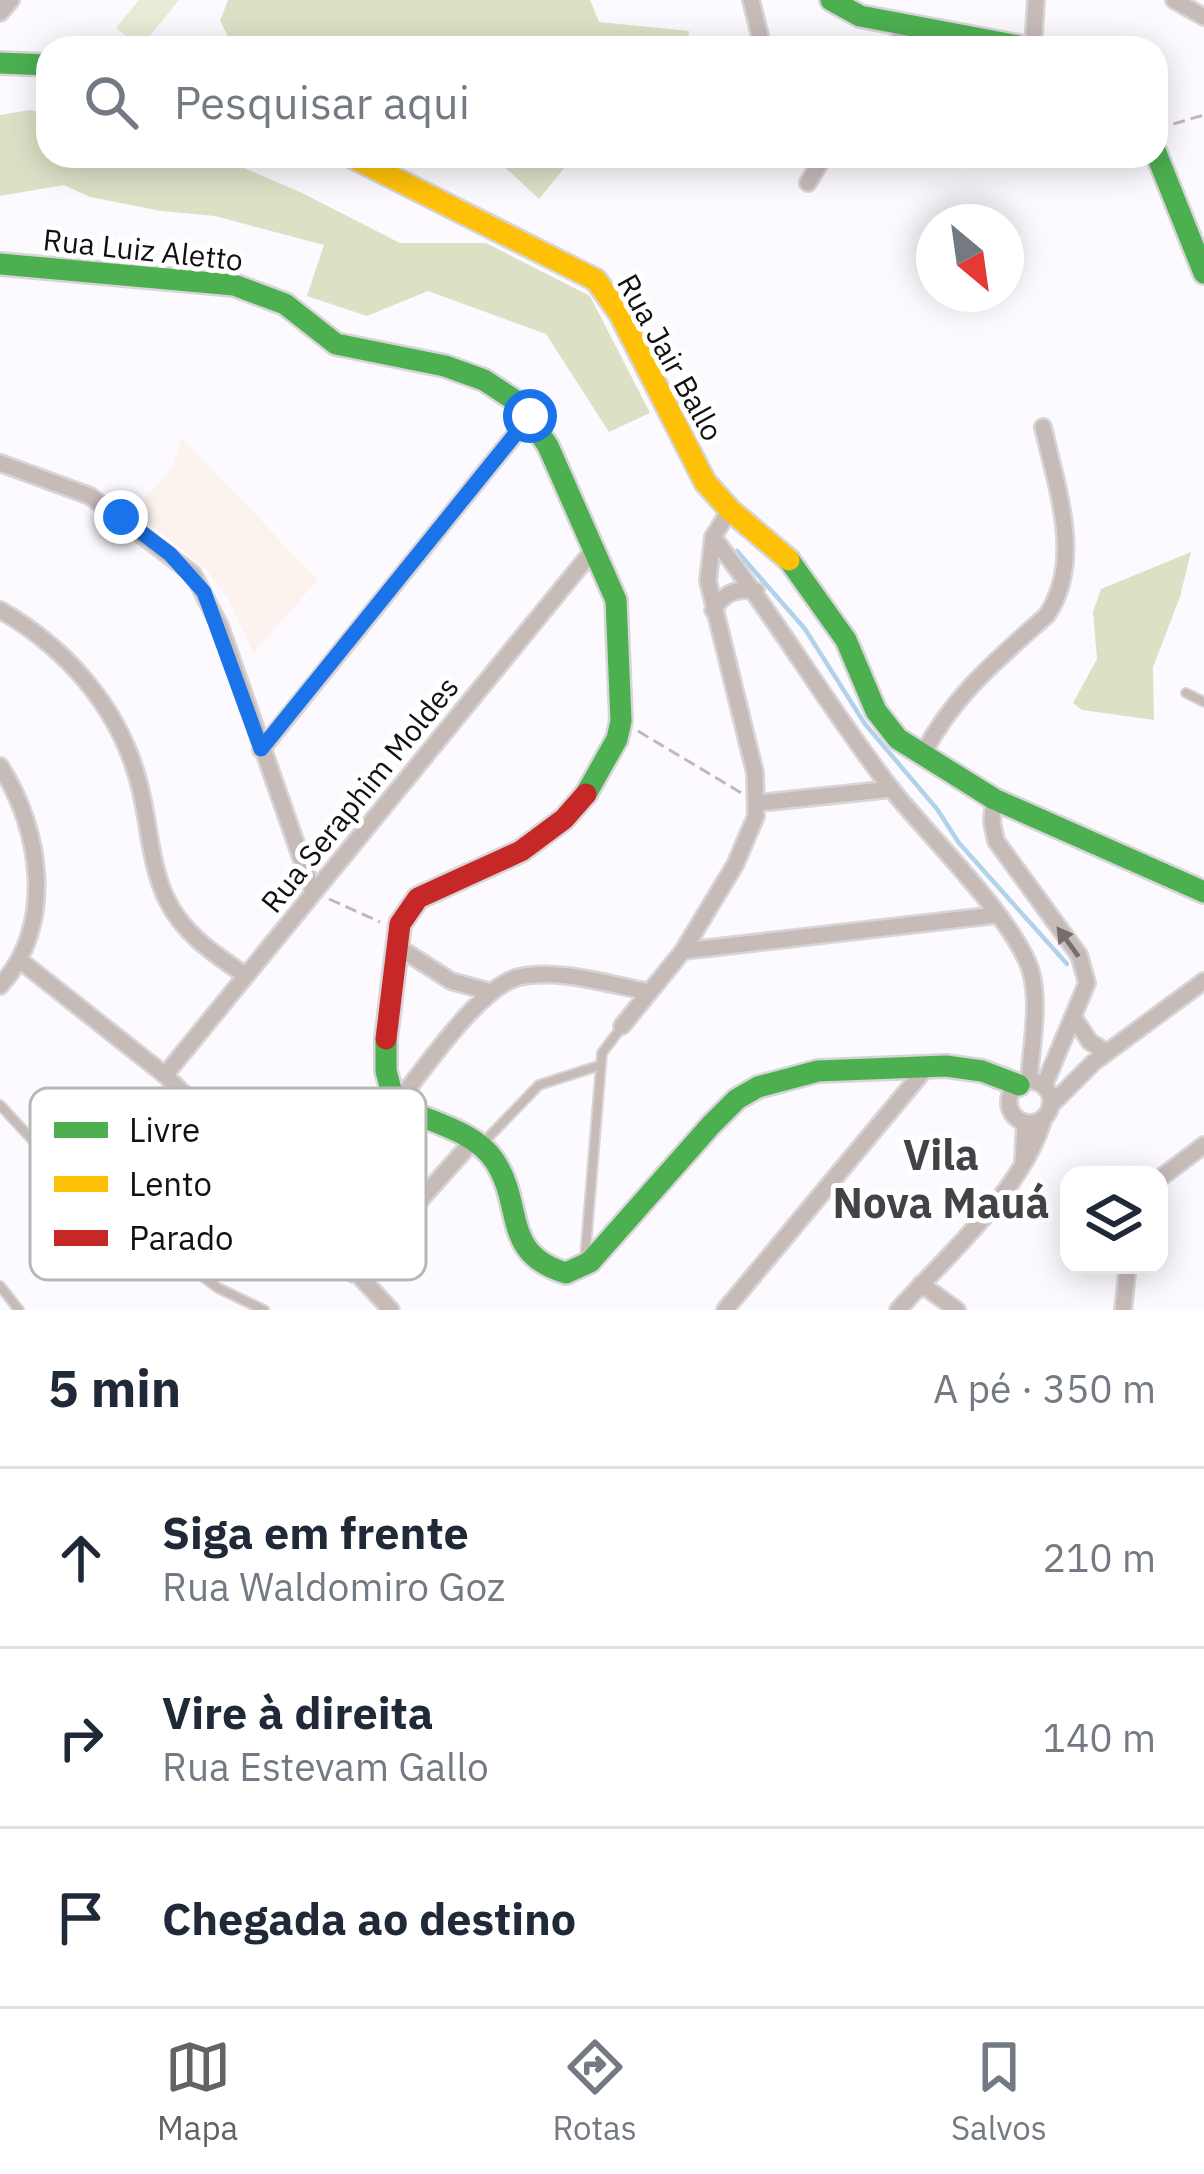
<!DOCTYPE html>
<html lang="pt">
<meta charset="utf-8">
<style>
:root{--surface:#fff;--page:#f6f6f7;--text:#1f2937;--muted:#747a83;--line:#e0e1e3;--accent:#646265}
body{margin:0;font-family:"IBM Plex Sans",sans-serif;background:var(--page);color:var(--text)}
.controls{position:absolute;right:36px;bottom:36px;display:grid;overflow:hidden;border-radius:24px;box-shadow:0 6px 30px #0003}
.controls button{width:108px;height:108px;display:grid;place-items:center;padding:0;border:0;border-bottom:3px solid var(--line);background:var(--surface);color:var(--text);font:60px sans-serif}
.compass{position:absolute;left:916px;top:204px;width:108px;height:108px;border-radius:50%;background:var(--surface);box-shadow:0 6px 30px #0003;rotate:151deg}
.stop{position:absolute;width:36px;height:36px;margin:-27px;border:9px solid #1a73e8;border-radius:50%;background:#fff}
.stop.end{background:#1a73e8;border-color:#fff;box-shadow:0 3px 12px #0008}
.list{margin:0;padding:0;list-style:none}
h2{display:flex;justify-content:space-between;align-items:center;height:156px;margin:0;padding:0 48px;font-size:51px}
h2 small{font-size:39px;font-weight:400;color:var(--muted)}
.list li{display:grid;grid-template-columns:78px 1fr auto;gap:36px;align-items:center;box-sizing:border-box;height:180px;padding:0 48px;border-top:3px solid var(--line)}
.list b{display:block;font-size:45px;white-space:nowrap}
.list p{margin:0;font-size:39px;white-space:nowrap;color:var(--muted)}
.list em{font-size:39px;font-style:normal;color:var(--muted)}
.icon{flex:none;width:66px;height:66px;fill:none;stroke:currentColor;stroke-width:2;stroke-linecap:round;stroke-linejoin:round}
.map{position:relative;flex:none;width:1204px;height:1310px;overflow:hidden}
.search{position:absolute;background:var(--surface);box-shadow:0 6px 30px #0003;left:36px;right:36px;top:36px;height:132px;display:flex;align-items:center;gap:30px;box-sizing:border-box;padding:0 42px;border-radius:36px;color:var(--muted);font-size:45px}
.sheet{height:696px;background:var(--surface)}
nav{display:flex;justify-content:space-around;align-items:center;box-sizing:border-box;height:168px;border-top:3px solid var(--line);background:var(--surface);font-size:33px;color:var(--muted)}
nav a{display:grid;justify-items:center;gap:6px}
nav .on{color:var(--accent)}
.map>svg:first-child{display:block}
.commercial{fill:#fdf3ee}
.green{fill:#e8ecd6}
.forest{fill:#dce1c6}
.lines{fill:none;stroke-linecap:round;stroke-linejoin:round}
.stream{stroke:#b0d2eb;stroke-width:4.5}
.lane-casing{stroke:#d7d5d8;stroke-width:12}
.street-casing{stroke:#d7d5d8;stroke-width:20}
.fast-casing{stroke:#d7d5d8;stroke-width:26}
.slow-casing{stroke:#d7d5d8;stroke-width:26}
.jam-casing{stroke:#d7d5d8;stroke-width:26}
.path{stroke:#c0b9b8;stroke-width:3;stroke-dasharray:12 6;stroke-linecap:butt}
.lane{stroke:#c7bbb8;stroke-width:8}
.street{stroke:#c7bbb8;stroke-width:15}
.fast{stroke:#4caf50;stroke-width:21}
.slow{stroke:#ffc107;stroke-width:21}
.jam{stroke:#c62828;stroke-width:21}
.oneway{fill:#766e6e}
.route{stroke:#1a73e8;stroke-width:15}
.labels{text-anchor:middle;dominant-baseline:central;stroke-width:10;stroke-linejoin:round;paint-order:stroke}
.street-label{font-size:30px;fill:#121013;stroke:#fff}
.district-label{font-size:42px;font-weight:bold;fill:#454247;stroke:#fff}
.key{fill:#fff;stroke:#b8b7b8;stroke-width:3}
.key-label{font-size:33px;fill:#121013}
</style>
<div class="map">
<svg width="1204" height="1310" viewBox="0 0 1204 1310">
<rect width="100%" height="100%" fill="#fcfafe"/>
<!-- commercial -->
<path class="commercial" d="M182,438l136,142 -65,73 -26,-56 -20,-27 -74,-59 39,-43z"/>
<!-- green -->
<path class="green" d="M139,0h40l-39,48 -24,-20z"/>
<!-- forest -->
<path class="forest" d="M228,0h362l9,22 90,9 -2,17h-319l-40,-12 -13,12h-81l-14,-27z
M30,110l18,4v42h168l86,37 98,50h86l104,53 60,117 -41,19 -63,-98 -118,-43 -61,25 -60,-20 17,-51 -109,-29 -54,-5 -71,-14 -26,-12 -64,11v-81z
M493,156h81l-35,43z
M1191,552l-11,45 -27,70 1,53 -72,-10 -9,-7 24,-44 -4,-47 8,-23z"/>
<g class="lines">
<!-- stream -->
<path class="stream" d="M737,551l68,78 60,95 72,85 22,34 108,121"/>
<defs>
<path id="lane" d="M1186,693l18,9
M0,1105l76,82 48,44 59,31 35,26 46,22
M481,1145l58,-60 62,-20
M585,1258l17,-205 19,-25
M0,1286l19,24"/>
<path id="street" d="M751,0l12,48
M1174,0l30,17
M0,13l11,-13
M893,48l14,-22
M1033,48l3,-48
M808,183l16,-27
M0,463l90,33 103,78 27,52 93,266
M713,537c64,82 116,172 180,254 35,44 124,131 138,181 9,32 0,76 -2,109
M0,610c65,37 118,96 138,170 11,38 11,82 28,118 16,35 48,56 79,77
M713,610c10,-16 23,-23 43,-19
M261,750l269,-334
M923,754c30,-59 76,-96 124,-139 37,-55 9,-129 -4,-188
M0,766c42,65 55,160 0,220
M994,799l-2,23 4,19 83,114 8,28 -43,103
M758,803l134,-14
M395,945l56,36 40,11
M683,951l313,-36
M22,962l143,113 90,89 136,146
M1074,1018l16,24 17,10
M622,1026l61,-75 52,-86 21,-49 -1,-43 -47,-192 5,-44 17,-27
M165,1075l430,-527
M1009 1102a21 21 0 1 1 42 0a21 21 0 1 1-42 0Z
M395,1105c28,-33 83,-118 124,-128 41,-9 91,8 131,15
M1050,1106l44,-44 110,-81
M1023,1163l2,-41
M1159,1179l45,-34
M354,1274l118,-132
M921,1284l36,26
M725,1310l201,-242
M898,1310c49,-55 126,-121 146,-193
M1123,1310l5,-45"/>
<path id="fast" d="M831,0l29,16 169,32
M0,63l48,2
M1156,153l48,120
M0,264l234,21 51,19 51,40 109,22 39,14 35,23 29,43 68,154 5,121 -4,18 -31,55
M789,560l57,80 30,71 22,28 96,60 210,93
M386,1039v32l9,34c31,16 79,25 99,55 31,46 6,93 72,113l24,-11 121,-137 26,-26 21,-12 60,-16 128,-5 36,5 37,14"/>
<path id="slow" d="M350,156l246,124 24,34 85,168 25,28 59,50"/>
<path id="jam" d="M386,1039l14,-115 18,-26 103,-47 43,-32 22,-25"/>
</defs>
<!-- lane casing -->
<use href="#lane" class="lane-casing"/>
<!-- street casing -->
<use href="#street" class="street-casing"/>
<!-- fast casing -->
<use href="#fast" class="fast-casing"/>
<!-- slow casing -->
<use href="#slow" class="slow-casing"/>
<!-- jam casing -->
<use href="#jam" class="jam-casing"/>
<!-- path -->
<path class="path" d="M1156,129l48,-14
M638,731l105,63
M329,899l51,23"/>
<!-- lane -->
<use href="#lane" class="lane"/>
<!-- street -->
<use href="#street" class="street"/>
<!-- fast -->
<use href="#fast" class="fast"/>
<!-- slow -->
<use href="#slow" class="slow"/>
<!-- jam -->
<use href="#jam" class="jam"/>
</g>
<!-- one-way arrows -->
<defs><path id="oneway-solid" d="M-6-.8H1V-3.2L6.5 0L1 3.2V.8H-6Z" transform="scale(3)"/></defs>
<use class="oneway" href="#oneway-solid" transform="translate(1068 942) rotate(-126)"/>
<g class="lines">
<!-- route -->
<path class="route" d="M121,517l49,37 34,38 57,157 269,-333"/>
</g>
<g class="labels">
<!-- street labels -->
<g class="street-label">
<text transform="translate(143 249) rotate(6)">Rua Luiz Aletto</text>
<text transform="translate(671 357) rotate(61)">Rua Jair Ballo</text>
<text transform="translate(359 794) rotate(-51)">Rua Seraphim Moldes</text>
</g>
<!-- district labels -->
<g class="district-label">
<text x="941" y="1154">Vila<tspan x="941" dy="48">Nova Mauá</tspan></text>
</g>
</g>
<!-- legend -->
<rect x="30" y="1088" width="396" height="192" rx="18" class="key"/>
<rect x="54" y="1122" width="54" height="16" fill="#4caf50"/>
<rect x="54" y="1176" width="54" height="16" fill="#ffc107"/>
<rect x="54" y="1230" width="54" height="16" fill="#c62828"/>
<g class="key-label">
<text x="129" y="1142">Livre</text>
<text x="129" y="1196">Lento</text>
<text x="129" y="1250">Parado</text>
</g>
</svg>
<div class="controls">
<button><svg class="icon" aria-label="layers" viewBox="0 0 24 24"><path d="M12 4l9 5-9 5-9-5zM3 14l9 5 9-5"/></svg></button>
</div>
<svg class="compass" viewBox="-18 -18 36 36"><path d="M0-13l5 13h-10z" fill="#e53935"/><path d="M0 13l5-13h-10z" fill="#747a83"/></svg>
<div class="stop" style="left:530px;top:416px"></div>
<div class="stop end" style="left:121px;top:517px"></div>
<div class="search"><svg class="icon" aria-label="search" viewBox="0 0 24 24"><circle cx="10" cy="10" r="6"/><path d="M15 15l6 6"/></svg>Pesquisar aqui</div>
</div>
<section class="sheet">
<h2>5 min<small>A pé · 350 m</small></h2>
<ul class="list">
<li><svg class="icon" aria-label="ahead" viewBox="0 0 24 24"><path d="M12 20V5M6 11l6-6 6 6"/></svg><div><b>Siga em frente</b><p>Rua Waldomiro Goz</p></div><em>210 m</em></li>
<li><svg class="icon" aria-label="right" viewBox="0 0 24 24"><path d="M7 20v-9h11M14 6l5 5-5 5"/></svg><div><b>Vire à direita</b><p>Rua Estevam Gallo</p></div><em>140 m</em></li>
<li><svg class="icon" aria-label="arrive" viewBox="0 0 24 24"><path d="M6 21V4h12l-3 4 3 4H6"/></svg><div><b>Chegada ao destino</b></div></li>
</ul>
</section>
<nav>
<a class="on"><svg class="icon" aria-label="map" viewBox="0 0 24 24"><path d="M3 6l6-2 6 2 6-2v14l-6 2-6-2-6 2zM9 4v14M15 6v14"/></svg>Mapa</a>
<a><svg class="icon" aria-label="directions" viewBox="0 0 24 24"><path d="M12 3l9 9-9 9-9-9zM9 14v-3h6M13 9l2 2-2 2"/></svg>Rotas</a>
<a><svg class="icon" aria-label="saved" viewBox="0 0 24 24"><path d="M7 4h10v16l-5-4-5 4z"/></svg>Salvos</a>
</nav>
